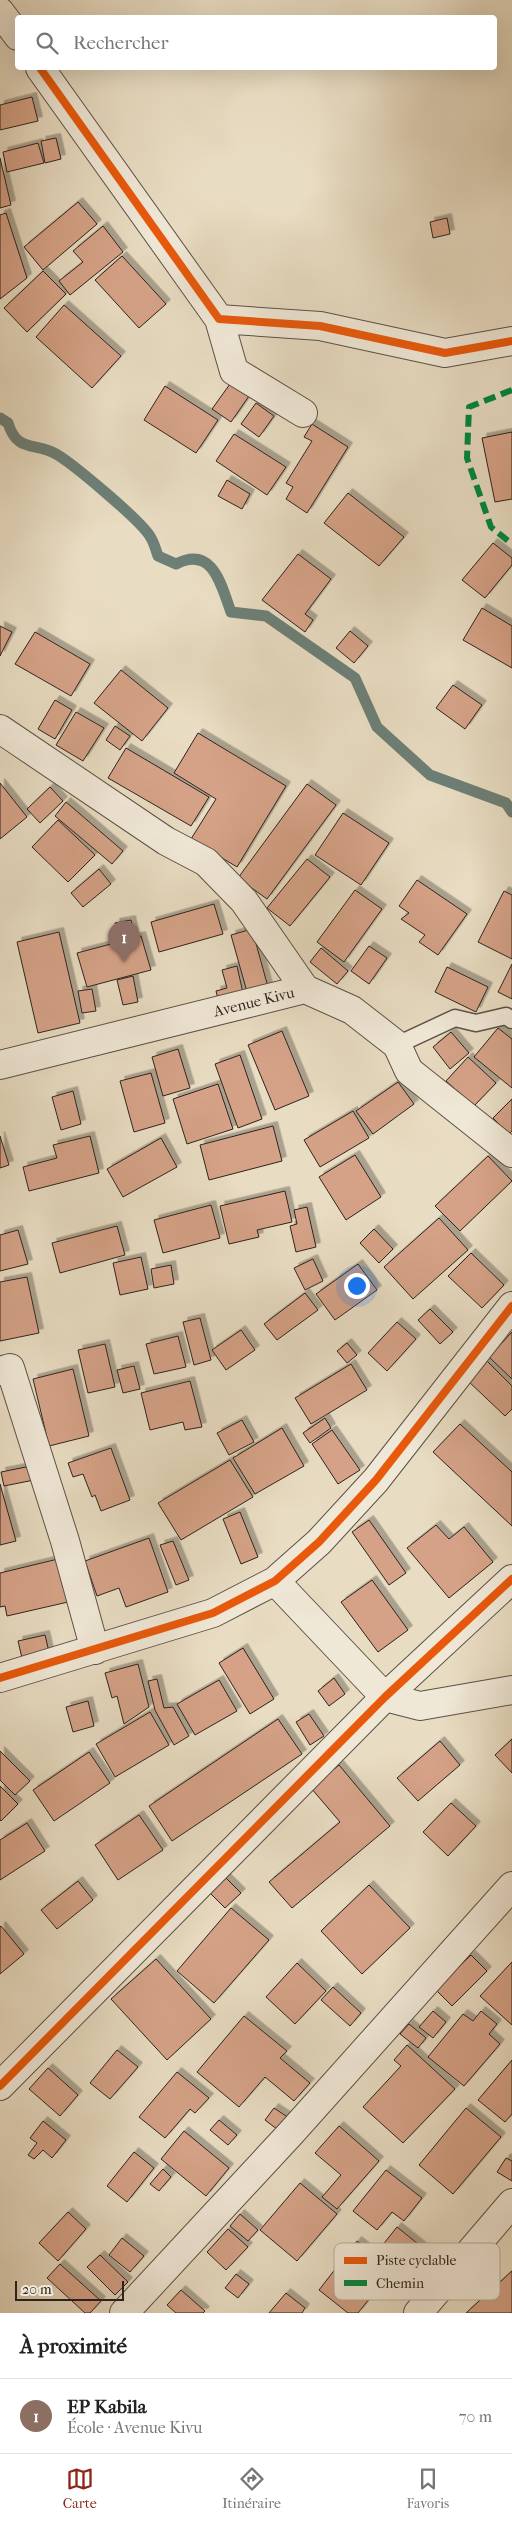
<!DOCTYPE html>
<html lang="fr">
<meta charset="utf-8">
<style>
:root{--surface:#fff;--page:#f6f6f6;--text:#222;--muted:#767676;--line:#e0e0e0;--accent:#8f2418}
body{margin:0;font-family:"IM FELL French Canon",serif;background:var(--page);color:var(--text)}
.scale{position:absolute;left:15px;bottom:12px;width:109px;box-sizing:border-box;padding-left:5px;border:2px solid #2e231d;border-top:0;font-size:14px;line-height:18px;white-space:nowrap;color:#2e231d;-webkit-text-stroke:4px #f0e8d7;paint-order:stroke}
.you{position:absolute;left:356px;top:1285px;width:18px;height:18px;margin:-12px;border:4px solid #fff;border-radius:50%;background:#1a73e8;box-shadow:0 0 0 8px #1a73e833}
.badge{display:grid;place-items:center;width:32px;height:32px;border-radius:50%;background:var(--accent);color:#fff;font-size:16px;font-weight:700}
.pin{position:absolute;translate:-50% -41px;filter:drop-shadow(0 1px 2px #0008)}
.pin::after{content:'';position:absolute;top:26px;width:18px;height:15px;background:inherit;clip-path:polygon(0 0,100% 0,50% 100%)}
.list{margin:0;padding:0;list-style:none}
h2{display:flex;justify-content:space-between;align-items:center;height:65px;margin:0;padding:0 20px;font-size:21px}
h2 small{font-size:16px;font-weight:400;color:var(--muted)}
.list li{display:grid;grid-template-columns:32px 1fr auto;gap:15px;align-items:center;box-sizing:border-box;height:75px;padding:0 20px;border-top:1px solid var(--line)}
.list b{display:block;font-size:19px;white-space:nowrap}
.list p{margin:0;font-size:16px;white-space:nowrap;color:var(--muted)}
.list em{font-size:16px;font-style:normal;color:var(--muted)}
.icon{flex:none;width:28px;height:28px;fill:none;stroke:currentColor;stroke-width:2;stroke-linecap:round;stroke-linejoin:round}
.map{position:relative;flex:none;width:512px;height:2313px;overflow:hidden}
.search{position:absolute;background:var(--surface);box-shadow:0 5px 20px #0002;left:15px;right:15px;top:15px;height:55px;display:flex;align-items:center;gap:12px;box-sizing:border-box;padding:0 18px;border-radius:5px;color:var(--muted);font-size:19px}
.sheet{height:140px;background:var(--surface)}
nav{display:flex;justify-content:space-around;align-items:center;box-sizing:border-box;height:70px;border-top:1px solid var(--line);background:var(--surface);font-size:14px;color:var(--muted)}
nav a{display:grid;justify-items:center;gap:2px}
nav .on{color:var(--accent)}
.map>svg:first-child{display:block}
.lines{fill:none;stroke-linecap:round;stroke-linejoin:round}
.stream{stroke:#6d7f77;stroke-width:11}
.building{fill:#d5a287;stroke:#2e231d;filter:url(#shadow)}
.lane-casing{stroke:#5c5146;stroke-width:19}
.street-casing{stroke:#5c5146;stroke-width:30}
.lane{stroke:#f0e8d7;stroke-width:16}
.street{stroke:#f0e8d7;stroke-width:28}
.quiet{stroke:#00873e;stroke-width:6;stroke-dasharray:12 6;stroke-linecap:butt}
.cycleway-casing{stroke:#f0e8d7;stroke-width:11}
.cycleway{stroke:#e8590c;stroke-width:8}
.labels{text-anchor:middle;dominant-baseline:central;stroke-width:4.5;stroke-linejoin:round;paint-order:stroke}
.street-label{font-size:15px;fill:#2e231d;stroke:#f0e8d7}
.key{fill:#f0e8d7;stroke:#b6ad9f;stroke-width:1}
.key-label{font-size:14px;fill:#2e231d}
</style>
<div class="map">
<svg width="512" height="2313" viewBox="0 0 512 2313">
<defs>
<filter id="shadow"><feDropShadow dx="4.5" dy="-4.5" stdDeviation="0" flood-color="#0004"/></filter>
</defs>
<rect width="100%" height="100%" fill="#e8dcc2"/>
<filter id="stains"><feTurbulence type="fractalNoise" baseFrequency=".004" numOctaves="4"/><feColorMatrix values="0 0 0 0 .2 0 0 0 0 .09 0 0 0 0 .02 0 0 0 .5 -.17"/></filter>
<radialGradient id="worn" r=".72"><stop offset=".6" stop-color="#630" stop-opacity="0"/><stop offset="1" stop-color="#630" stop-opacity=".3"/></radialGradient>
<g class="lines">
<!-- stream -->
<path class="stream" d="M0,418l8,5c9,30 27,19 48,31 16,9 88,69 95,84 3,5 5,12 7,18l18,8c37,-19 45,21 55,48l35,4 89,62 22,49 53,48 76,28 6,9"/>
</g>
<!-- building -->
<path class="building" d="M32,97l6,24 -38,9v-25z
M56,138l5,21 -16,4 -4,-22z
M38,143l6,20 -37,9 -4,-20z
M0,158l11,47 -11,3z
M78,202l19,22 -54,46 -19,-23z
M6,213l21,65 -27,21v-84z
M447,218l3,16 -17,4 -3,-16z
M103,226l20,26 -53,43 -11,-14 24,-19 -10,-11z
M122,256l44,48 -27,24 -44,-48z
M43,271l23,23 -39,38 -23,-24z
M64,305l57,51 -29,32 -56,-51z
M230,384l19,12 -18,26 -19,-13z
M165,386l53,34 -22,33 -52,-33z
M256,403l18,13 -15,21 -18,-13z
M312,424l36,23 -41,66 -21,-14 7,-12 -7,-4 26,-42 -8,-4z
M512,432v67l-17,3 -13,-64z
M234,434l52,33 -19,28 -51,-34z
M227,480l23,14 -8,15 -24,-13z
M348,493l56,44 -25,29 -55,-43z
M493,543l19,15v7l-27,33 -23,-18z
M298,554l33,25 -26,35 8,6 -8,12 -43,-32z
M482,608l30,18v42l-49,-28z
M0,626l12,6 -12,24z
M350,631l18,15 -14,17 -18,-15z
M35,632l55,32 -19,32 -56,-32z
M121,670l47,38 -26,33 -48,-38z
M453,685l29,20 -17,24 -29,-21z
M55,700l17,10 -17,29 -17,-10z
M76,712l28,16 -21,33 -27,-16z
M115,726l15,10 -10,14 -14,-10z
M198,733l88,53 -49,81 -46,-28 25,-40 -42,-26z
M126,748l83,49 -18,29 -83,-48z
M0,783l27,34 -27,22z
M307,784l29,21 -69,94 -29,-21z
M50,787l13,14 -23,22 -13,-14z
M66,802l57,49 -11,13 -57,-48z
M343,813l46,30 -28,42 -46,-30z
M58,820l37,35 -27,27 -36,-35z
M307,859l23,18 -40,49 -23,-18z
M99,869l12,15 -28,23 -12,-14z
M417,880l50,34 -29,41 -19,-13 6,-7 -24,-16 8,-6 -10,-7z
M355,890l27,19 -38,53 -27,-20z
M504,891l8,4v64l-34,-17z
M214,904l9,30 -64,18 -8,-30z
M131,920l3,14 -15,3 -4,-14z
M252,929l16,58 -21,5 -16,-57z
M59,932l21,91 -42,10 -21,-91z
M141,936l10,34 -64,17 -10,-34z
M369,946l18,12 -18,26 -18,-13z
M321,948l27,23 -11,13 -27,-22z
M512,964v35l-14,-7z
M237,966l6,27 -25,6 -2,-8 11,-3 -5,-18z
M447,967l41,20 -12,25 -41,-20z
M133,976l5,26 -15,3 -6,-25z
M92,989l4,22 -14,2 -4,-22z
M498,1028l14,11v49l-38,-31z
M282,1031l27,65 -34,14 -27,-65z
M451,1032l18,21 -19,16 -17,-22z
M178,1049l12,39 -27,8 -11,-39z
M240,1055l22,64 -24,9 -23,-64z
M468,1057l28,26 -22,23 -28,-25z
M151,1073l14,50 -31,9 -14,-51z
M398,1082l16,22 -41,30 -17,-23z
M218,1084l15,45 -46,15 -14,-45z
M73,1091l8,33 -20,6 -9,-33z
M512,1099v32l-3,3 -16,-16z
M353,1111l16,27 -49,29 -16,-27z
M273,1126l9,35 -73,19 -9,-35z
M0,1136l9,29 -9,3z
M90,1136l9,37 -70,18 -6,-24 34,-9 -4,-13z
M161,1138l16,29 -54,30 -16,-28z
M355,1155l26,42 -35,23 -27,-43z
M488,1156l24,25 -52,50 -25,-25z
M285,1191l7,31 -35,8 2,7 -30,7 -9,-38z
M211,1205l9,33 -57,15 -9,-33z
M307,1207l9,40 -20,5 -6,-26 7,-2 -3,-14z
M439,1218l29,32 -55,49 -29,-32z
M117,1226l8,29 -65,18 -8,-30z
M374,1229l19,20 -14,14 -19,-20z
M18,1230l10,34 -28,7v-36z
M471,1253l33,32 -22,23 -34,-32z
M141,1257l7,32 -28,6 -7,-32z
M313,1259l10,22 -18,9 -11,-22z
M358,1264l19,26 -42,30 -19,-26z
M171,1265l3,19 -20,4 -3,-19z
M27,1277l12,56 -39,8v-59z
M305,1293l13,17 -41,30 -13,-16z
M430,1309l23,23 -13,12 -22,-24z
M200,1318l11,42 -17,5 -11,-43z
M397,1322l19,17 -29,32 -19,-18z
M241,1330l14,20 -29,20 -14,-20z
M512,1332v47l-23,-22z
M178,1336l8,31 -32,7 -8,-30z
M347,1343l10,12 -10,8 -10,-12z
M105,1344l10,43 -27,6 -10,-43z
M486,1360l26,26v23l-7,7 -38,-36z
M351,1364l16,26 -56,34 -16,-26z
M134,1366l6,23 -17,4 -6,-23z
M73,1369l16,67 -40,10 -16,-67z
M190,1381l12,46 -17,3 -2,-8 -33,8 -9,-37z
M325,1418l6,10 -21,15 -7,-10z
M242,1420l12,22 -25,13 -12,-22z
M460,1424l52,48v54l-79,-74z
M282,1428l22,38 -49,28 -22,-36z
M332,1430l28,40 -22,14 -26,-40z
M111,1448l19,52 -29,11 -6,-16 -3,2 -9,-23 -10,3 -5,-14z
M230,1460l23,37 -72,43 -23,-37z
M31,1466l3,14 -30,6 -3,-14z
M0,1484l16,57 -16,4z
M240,1512l18,45 -17,7 -18,-45z
M369,1520l37,53 -17,12 -37,-53z
M436,1525l13,14 15,-12 29,35 -44,36 -42,-50z
M149,1538l19,54 -42,15 -7,-19 -22,8 -12,-35z
M173,1541l16,39 -13,5 -16,-40z
M58,1559l10,43 -61,14 -2,-10 -5,1v-34z
M372,1580l36,50 -30,22 -37,-50z
M45,1635l4,17 -27,6 -4,-17z
M243,1648l31,51 -24,15 -31,-51z
M138,1664l11,43 -25,17 -7,-28 -5,2 -7,-25z
M334,1678l11,16 -16,12 -11,-15z
M157,1679l7,29 9,-1 16,29 -15,9 -19,-35 -7,-29z
M219,1680l18,31 -42,24 -18,-31z
M88,1701l6,25 -21,6 -7,-25z
M150,1712l19,33 -54,32 -19,-33z
M309,1714l15,22 -14,9 -14,-23z
M278,1719l24,35 -130,87 -23,-35z
M512,1739v34l-17,-18z
M440,1741l20,24 -42,36 -21,-23z
M0,1751l30,30 -15,14 -15,-15z
M89,1752l21,31 -56,38 -21,-31z
M339,1765l51,61 -98,82 -23,-26 71,-60 -29,-34z
M0,1786l18,18 -17,17 -1,-1z
M451,1803l25,23 -28,30 -25,-24z
M139,1815l24,35 -45,30 -23,-35z
M27,1823l18,28 -45,29v-40z
M223,1875l18,18 -16,15 -18,-18z
M78,1881l15,19 -36,29 -16,-19z
M369,1885l41,43 -48,46 -41,-43z
M231,1908l38,32 -55,63 -37,-32z
M1,1926l23,28 -24,20v-47z
M471,1955l16,16 -35,35 -16,-16z
M156,1959l55,60 -44,41 -56,-61z
M512,1962v63l-32,-29z
M297,1963l29,28 -31,33 -29,-27z
M333,1987l28,26 -11,13 -29,-26z
M433,2011l13,11 -13,16 -14,-11z
M481,2011l16,13 -8,10 11,10 -36,42 -36,-29 35,-43 10,7z
M244,2016l43,35 -7,7 30,25 -16,18 -29,-24 -26,30 -42,-35z
M409,2024l17,14 -8,10 -18,-14z
M407,2045l48,44 -52,54 -40,-36 38,-41 -7,-6z
M117,2050l21,17 -28,32 -20,-16z
M512,2060v54l-7,8 -27,-22z
M48,2068l30,27 -18,21 -31,-27z
M177,2072l32,26 -14,15 -5,-4 -25,29 -26,-21z
M274,2108l18,12 -10,13 -17,-13z
M466,2108l35,29 -48,57 -34,-29z
M219,2120l18,15 -9,10 -18,-15z
M43,2121l23,19 -14,18 -9,-8 -9,9 -6,-4 9,-12 -7,-5z
M339,2126l40,35 -42,48 -15,-12 19,-22 -26,-22z
M184,2131l45,37 -23,28 -45,-37z
M134,2152l20,16 -27,34 -20,-16z
M506,2158l6,3v20l-15,-9z
M163,2169l8,8 -12,14 -9,-7z
M386,2170l36,28 -18,23 -12,-9 -15,18 -24,-19z
M300,2183l37,31 -40,47 -37,-31z
M68,2212l18,17 -28,32 -19,-18z
M240,2214l18,16 -10,11 -18,-15z
M397,2227l36,29 -15,19 -37,-28z
M228,2229l20,18 -22,23 -19,-18z
M122,2238l22,18 -14,16 -21,-17z
M357,2241l36,28 -35,44h-10l-29,-23z
M100,2255l28,27 -13,13 -28,-28z
M60,2264l41,37 -11,12h-5l-38,-35z
M512,2271v42h-46z
M236,2274l13,10 -11,14 -13,-10z
M181,2290l24,21 -2,2h-27l-9,-8z
M286,2293l19,15 -3,5h-33z"/>
<g class="lines">
<defs>
<path id="lane" d="M397,1045l58,-27 21,5 30,-7 6,4"/>
<path id="street" d="M0,12l18,24
M40,68l179,251 101,7 125,27 67,-12
M219,319l15,52 69,42
M0,729l166,112 40,21 38,39 61,88
M0,1065l305,-76 47,21 45,35 12,26 103,82
M0,1371l10,-3 55,173 30,109
M275,1581l110,116 35,9 92,-16
M0,1678l213,-65 62,-32 44,-39 57,-62 136,-174
M0,2086l385,-389 127,-118
M124,2313l167,-180 221,-247
M418,2313l94,-110"/>
</defs>
<!-- lane casing -->
<use href="#lane" class="lane-casing"/>
<!-- street casing -->
<use href="#street" class="street-casing"/>
<!-- lane -->
<use href="#lane" class="lane"/>
<!-- street -->
<use href="#street" class="street"/>
<!-- quiet -->
<path class="quiet" d="M512,390l-43,17 -2,51 24,69 21,17"/>
<defs>
<path id="cycleway" d="M40,68l179,251 101,7 125,27 67,-12
M0,1678l213,-65 62,-32 44,-39 57,-62 136,-174
M0,2086l385,-389 127,-118"/>
</defs>
<!-- cycleway casing -->
<use href="#cycleway" class="cycleway-casing"/>
<!-- cycleway -->
<use href="#cycleway" class="cycleway"/>
</g>
<g class="labels">
<!-- street labels -->
<g class="street-label">
<text transform="translate(254 1002) rotate(-14)">Avenue Kivu</text>
</g>
</g>
<!-- legend -->
<rect x="334" y="2243" width="166" height="57" rx="8" class="key"/>
<rect x="344" y="2257" width="23" height="7" fill="#e8590c"/>
<rect x="344" y="2280" width="23" height="6" fill="#00873e"/>
<g class="key-label">
<text x="376" y="2265">Piste cyclable</text>
<text x="376" y="2288">Chemin</text>
</g>
<rect width="100%" height="100%" filter="url(#stains)"/>
<rect width="100%" height="100%" fill="url(#worn)"/>
</svg>
<div class="scale">20 m</div>
<div class="you"></div>
<div class="pin badge" style="left:124px;top:962px;background:#8d6e63">1</div>
<div class="search"><svg class="icon" aria-label="search" viewBox="0 0 24 24"><circle cx="10" cy="10" r="6"/><path d="M15 15l6 6"/></svg>Rechercher</div>
</div>
<section class="sheet">
<h2>À proximité<small></small></h2>
<ul class="list">
<li><span class="badge" style="background:#8d6e63">1</span><div><b>EP Kabila</b><p>École · Avenue Kivu</p></div><em>70 m</em></li>
</ul>
</section>
<nav>
<a class="on"><svg class="icon" aria-label="map" viewBox="0 0 24 24"><path d="M3 6l6-2 6 2 6-2v14l-6 2-6-2-6 2zM9 4v14M15 6v14"/></svg>Carte</a>
<a><svg class="icon" aria-label="directions" viewBox="0 0 24 24"><path d="M12 3l9 9-9 9-9-9zM9 14v-3h6M13 9l2 2-2 2"/></svg>Itinéraire</a>
<a><svg class="icon" aria-label="saved" viewBox="0 0 24 24"><path d="M7 4h10v16l-5-4-5 4z"/></svg>Favoris</a>
</nav>
